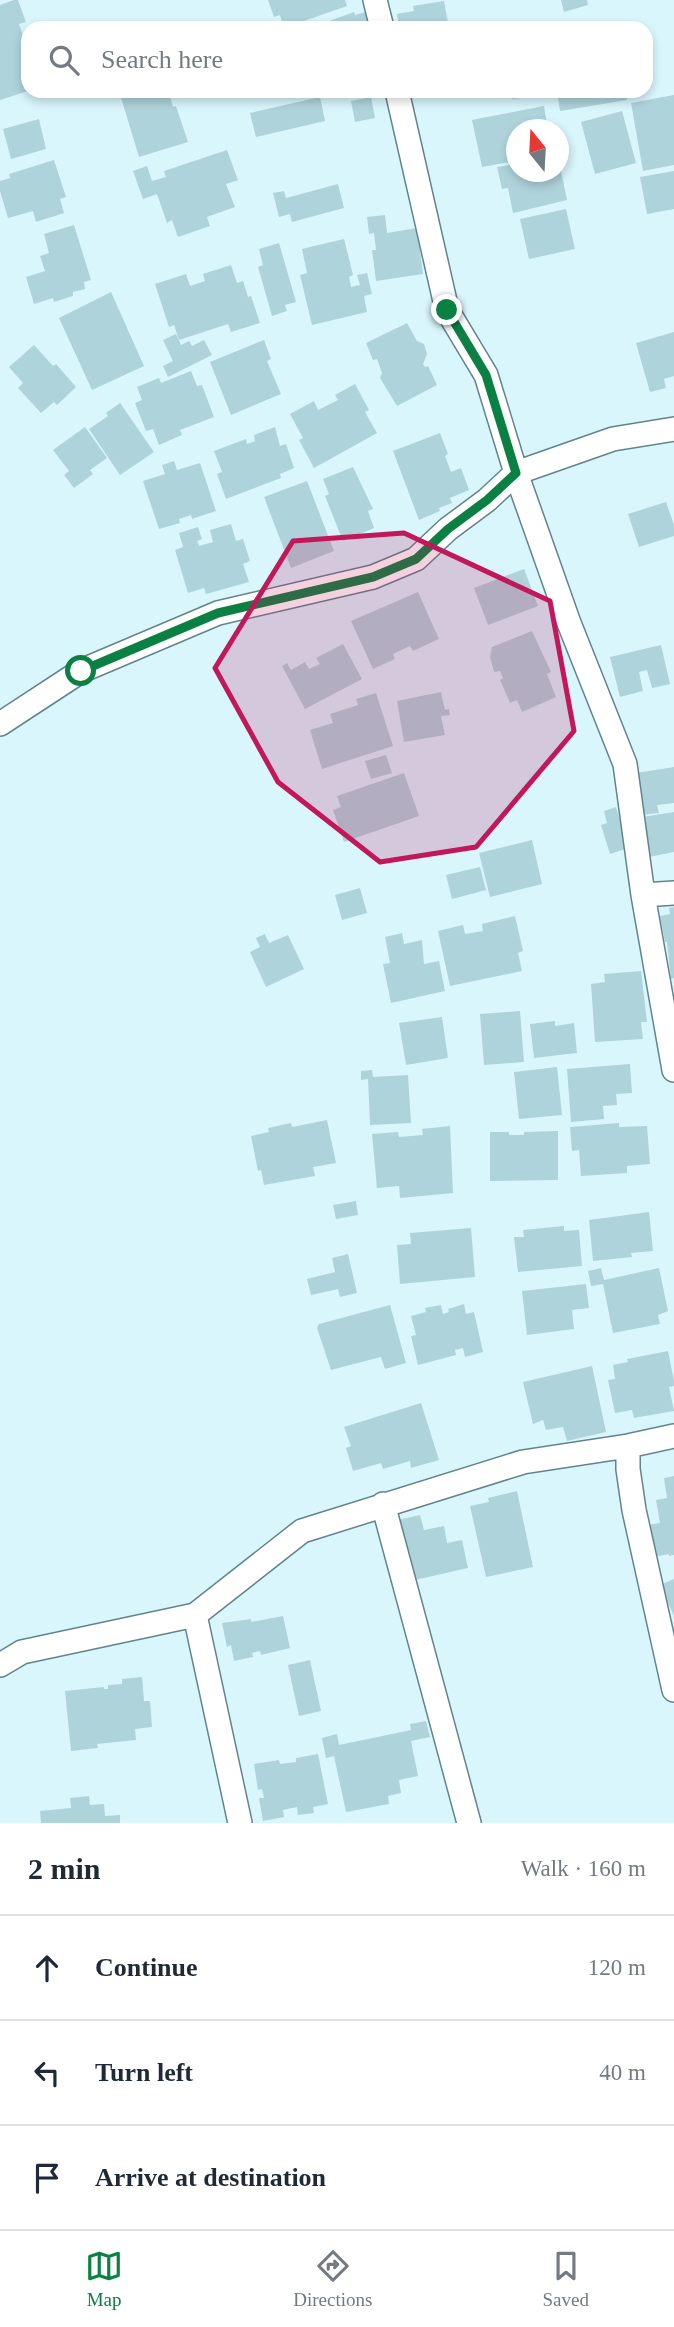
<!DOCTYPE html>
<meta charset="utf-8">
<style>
:root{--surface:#fff;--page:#f6f6f7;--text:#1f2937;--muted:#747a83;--line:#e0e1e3;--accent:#0b8043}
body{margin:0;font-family:"Times New Roman",serif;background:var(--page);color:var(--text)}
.compass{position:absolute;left:506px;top:119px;width:63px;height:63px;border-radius:50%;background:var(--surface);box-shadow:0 4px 10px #0003;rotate:342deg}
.stop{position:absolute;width:21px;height:21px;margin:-16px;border:5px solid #0b8043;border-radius:50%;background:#fff}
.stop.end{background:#0b8043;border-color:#fff;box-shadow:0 2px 7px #0008}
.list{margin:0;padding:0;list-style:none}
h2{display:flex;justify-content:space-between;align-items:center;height:91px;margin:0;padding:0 28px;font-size:30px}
h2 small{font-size:23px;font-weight:400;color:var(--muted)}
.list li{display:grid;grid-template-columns:46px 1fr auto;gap:21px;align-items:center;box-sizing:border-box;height:105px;padding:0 28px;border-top:2px solid var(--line)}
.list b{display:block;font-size:26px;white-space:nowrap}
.list em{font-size:23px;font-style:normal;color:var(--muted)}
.icon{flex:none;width:38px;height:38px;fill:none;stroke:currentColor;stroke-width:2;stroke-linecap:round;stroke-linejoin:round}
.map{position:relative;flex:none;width:674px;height:1823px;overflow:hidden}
.search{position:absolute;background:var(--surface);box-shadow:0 4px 10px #0003;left:21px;right:21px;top:21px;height:77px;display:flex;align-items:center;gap:18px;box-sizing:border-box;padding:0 24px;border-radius:21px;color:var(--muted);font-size:26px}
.sheet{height:406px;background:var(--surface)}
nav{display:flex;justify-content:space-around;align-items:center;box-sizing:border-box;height:98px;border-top:2px solid var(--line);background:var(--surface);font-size:19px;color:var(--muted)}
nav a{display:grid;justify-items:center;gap:4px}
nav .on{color:var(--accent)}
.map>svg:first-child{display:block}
.building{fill:#afd3db}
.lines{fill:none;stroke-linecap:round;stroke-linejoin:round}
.street-casing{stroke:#62848c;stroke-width:26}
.street{stroke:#fff;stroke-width:23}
.route{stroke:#0b8043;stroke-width:9}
.marked{fill:#c2185b;fill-opacity:0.2;stroke:#c2185b;stroke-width:5;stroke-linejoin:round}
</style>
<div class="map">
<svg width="674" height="1823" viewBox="0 0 674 1823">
<rect width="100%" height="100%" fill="#d9f6fd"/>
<!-- building -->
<path class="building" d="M14,0h4l8,22 -7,2 9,26v6l-2,1 2,8v26l-28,9v-95z
M268,0h77l2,6 -63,22 -4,-13 -6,2z
M561,0h26l1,5 -24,7z
M444,1l5,27h-50l-2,-14 17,-3 -1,-5z
M354,12l1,3 10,-3 6,16h-61z
M119,91h46l2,6 3,-1 3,11 3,-1 12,36 -49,15z
M511,91h40v4l-39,4z
M557,91h69l1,9 -67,11z
M674,95v70l-31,6 -12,-68z
M320,97l5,24 -69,16 -6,-24z
M371,97l4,21 -20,4 -4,-21z
M544,106l4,24h-32v31l-34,6 -10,-47z
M622,111l14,52 -41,11 -14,-52z
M39,119l7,30 -35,10 -8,-30z
M227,150l11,30 -12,4 9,23 -28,10 3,9 -32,11 -6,-17 -5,3 -10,-29 -14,5 -10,-28 14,-5 5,15 14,-4 -2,-6z
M54,160l12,37 -6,2 4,14 -28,9 -3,-11 -25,7 -8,-27v-10l10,-3 -1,-4z
M516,164v8h42l2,-6 7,34 -54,13 -5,-25 -6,1 -5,-22z
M674,171v38l-27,5 -7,-37z
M338,184l6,24 -52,14 -2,-8 -11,3 -6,-24 11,-2 2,7z
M566,209l9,40 -46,10 -9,-40z
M385,215l2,18 30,-5 6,46 -47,7 -4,-31h4l-2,-17 -5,1 -2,-17z
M74,225l17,55 -7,2 1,7 -12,3v4l-19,6 -1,-4 -19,6 -8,-27 19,-6 -5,-15 9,-3 -5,-19z
M344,239l9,36 -4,2 2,10 9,-2 -3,-10 10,-2 5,21 -8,2 3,16 -55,13 -12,-50 7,-2 -5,-24z
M279,243l17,59 -11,3 2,6 -15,5 -14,-49 5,-2 -4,-16z
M231,265l6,18 6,-2 5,16 3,-1 9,27 -29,9 -3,-8 -49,16 -5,-15 -5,2 -14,-43 31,-10 4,12 15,-5 -2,-7z
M111,292l33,74 -52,24 -33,-72z
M407,323l10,18 7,3 3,10 -4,10 2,3 3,-1 9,19 -40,21 -17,-28 2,-5 -5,-14 -4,1 -7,-17z
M674,332v44l-10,3 2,9 -16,4 -14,-49z
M176,334l5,11 8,-4 3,5 12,-6 8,15 -44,22 -5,-11 10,-5 -10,-21z
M264,340l7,19 -4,2 14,33 -50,21 -21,-53z
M34,345l19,21 3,-2 20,23 -19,18 -3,-3 -13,11 -23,-25 5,-5 -14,-16z
M191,371l6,15 5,-1 12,32 -34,13 2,5 -23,10 -6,-16 -7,2 -11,-28 7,-3 -5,-13 22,-9 2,5z
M355,384l14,26 -4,2 12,21 -63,35 -15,-28 4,-2 -13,-24 24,-13 4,9 20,-10 -3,-5z
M120,403l34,49 -34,23 -31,-46 19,-13 -2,-3z
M85,427l22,31 -17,12 3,4 -19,14 -10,-13 5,-4 -16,-21z
M275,427l5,19 6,-2 8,24 -14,6 1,4 -55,21 -9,-25 5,-2 -8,-21 32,-12 1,5 8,-3 -1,-6z
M440,433l8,21 -3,2 6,16 10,-4 8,22 -19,8 2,5 -13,5 1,3 -21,9 -26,-69z
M174,461l3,9 23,-7 16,48 -24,8 -1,-4 -12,4 1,4 -21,6 -16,-48 22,-7 -3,-9z
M353,467l20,42 -5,2 6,17 -31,13 -18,-45 4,-2 -6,-15z
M307,481l27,70 -43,17 -27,-71z
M666,502l8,23v11l-35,11 -11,-33z
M231,524l5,17 7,-2 7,22 -7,3 6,18 -43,12 -2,-6 -16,5 -13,-43 8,-3 -4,-14 19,-6 4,12 -5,2 2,5 14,-4 -3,-12z
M524,569l14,37 -50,19 -14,-37z
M418,592l21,47 -26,12 -3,-5 -17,8 2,5 -22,10 -22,-48z
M532,631l19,41 -4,2 9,23 -34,15 -5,-12 -7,3 -10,-23 3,-2 -3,-7 -6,1 -4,-15 2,-10z
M343,644l19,35 -57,30 -23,-43 5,-3 4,7 14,-8 4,7 11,-5 -4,-6z
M661,645l9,39 -18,4 -5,-18 -8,2 4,19 -23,6 -10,-40z
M441,692l4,18 4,-1 1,6 -9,1 4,19 -41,7 -7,-41z
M376,693l17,53 -71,23 -12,-39 23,-7 -3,-9 28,-9 -2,-6z
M386,755l6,18 -21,6 -6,-18z
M674,767v36l-17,2 2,8 -18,2 -5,-42z
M404,773l15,43 -75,26 -11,-32 8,-3 -4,-11z
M616,807l12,41 -18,6 -9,-29 6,-2 -3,-12z
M674,812v40l-25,5 -7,-40z
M532,840l10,44 -52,13 -11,-44z
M480,867l6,23 -34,9 -6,-24z
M360,888l7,25 -25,7 -7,-25z
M674,907v71l-3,1 -4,-37h-2l-5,-26 10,-2 -1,-6z
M515,916l8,35 -5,2 4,18 -72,15 -12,-55 25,-6 2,9 18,-3 -1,-7z
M402,933l2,11 18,-4 2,24 15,-3 6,30 -54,12 -8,-39 7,-1 -5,-26z
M265,934l4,9 19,-8 16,34 -38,18 -16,-35 10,-5 -4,-9z
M641,971l6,51h-6l2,17 -48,3 -4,-58 14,-2 -1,-8z
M520,1011l4,51 -40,3 -4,-51z
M442,1017l6,41 -42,7 -7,-42z
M555,1021v5l19,-3 3,30 -43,5 -4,-34z
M630,1064l2,29 -16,1 1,11 -14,1 1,13 -33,3 -4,-53z
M557,1067l5,48 -43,4 -5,-47z
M372,1070l1,7 35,-2 3,48 -41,2 -2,-46 -7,1v-9z
M327,1120l9,43 -23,4 2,9 -51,9 -3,-15 -3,1 -7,-35 18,-4 -1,-4 23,-5 1,4z
M619,1123v4l28,-1 3,38 -23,2v7l-46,3 -2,-26 -7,1 -2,-24z
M450,1126l3,67 -53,5 -1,-12 -22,2 -5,-54 26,-2 1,5 24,-2 -1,-6z
M558,1131v49l-68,1v-49h19v3h15v-3z
M356,1201l2,14 -22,4 -3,-14z
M649,1212l4,39 -22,2 1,4 -39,4 -4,-41z
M564,1226v5l15,-1 3,36 -64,6 -4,-35h10l-1,-7z
M471,1228l4,49 -75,7 -3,-39 14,-1 -1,-11z
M348,1254l9,39 -17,4 -2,-8 -27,6 -4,-16 28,-7 -3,-14z
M601,1268l3,12 55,-12 9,43 -10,4 2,9 -47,9 -10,-49 -12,2 -3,-15z
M586,1284l3,24 -17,2 2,19 -47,6 -5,-44z
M464,1304l2,10 8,-2 9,40 -18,5 -2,-9 -8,2 1,5 -38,10 -7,-29 5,-1 -5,-19 15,-4 -1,-4 16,-3 2,9 6,-2 -1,-3z
M390,1305l16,58 -21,6 -4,-12 -50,13 -14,-42 2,-4z
M668,1351l6,30v5l-5,1 5,24 -40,7 -2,-8 -17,3 -7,-33 7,-1 -2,-14 15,-3 -1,-3z
M592,1366l14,66 -39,9 -4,-14 -17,3 -3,-10 -10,4 -10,-42z
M421,1403l18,57 -28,8 -1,-7 -27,8 -2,-6 -28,8 -7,-23 5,-2 -7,-19z
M674,1476v79l-5,1v-2l-16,3 -5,-32 12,-2 -4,-23 11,-2 -3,-20z
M517,1491l16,76 -47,10 -16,-71 19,-4 -1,-4z
M420,1515l4,15 20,-4 3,17 15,-3 6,28 -62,14 -13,-61z
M674,1579v37l-14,-31z
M283,1616l7,32 -29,7 -1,-4 -8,2 1,4 -19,4 -3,-16 -4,2 -5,-24 29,-4v3z
M310,1660l11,51 -22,5 -11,-51z
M142,1677l2,24h6l2,26 -17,2 1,11 -39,4 1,4 -27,3 -6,-60 39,-4v2h4v-4l14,-1v-5z
M426,1721l4,16 -19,4 7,35 -19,4 2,13 -13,3 1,8 -43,8 -12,-56 -8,2 -4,-20 15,-4 2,11 72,-15 -1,-6z
M318,1754l10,50 -15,3 1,6 -16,2 -1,-8 -14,3 1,7 -21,4 -4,-23h5l-2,-9 -4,1 -4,-26 25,-4 1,4 16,-2v-4z
M89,1796l1,9 14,-1 1,12 15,-1v8h-79l-1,-12 31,-3 -1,-10z"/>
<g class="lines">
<defs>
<path id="street" d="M375,0l7,28
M397,91l50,219 39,65 30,98 53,150 56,141 18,131 31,175
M0,724l81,-53 137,-58 155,-36 43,-18 32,-30 39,-29 29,-27 97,-34 61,-10
M643,895l31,-2
M628,1446v23l6,41 40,180
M383,1504l86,319
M0,1665l22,-13 173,-37
M240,1823l-45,-208 107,-84 221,-69 105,-16 46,-10"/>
</defs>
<!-- street casing -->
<use href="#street" class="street-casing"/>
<!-- street -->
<use href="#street" class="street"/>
</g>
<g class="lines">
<!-- route -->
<path class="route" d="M81,671l137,-58 155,-36 43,-18 32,-30 39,-29 29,-27 -30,-98 -39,-65"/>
</g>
<!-- marked area -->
<path class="marked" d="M404,533l146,68 24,130 -98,116 -96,15 -102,-80 -63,-114 78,-127z"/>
</svg>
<svg class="compass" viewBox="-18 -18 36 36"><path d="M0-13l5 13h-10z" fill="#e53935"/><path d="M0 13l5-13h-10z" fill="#747a83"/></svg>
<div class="stop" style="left:81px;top:671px"></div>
<div class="stop end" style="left:447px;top:310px"></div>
<div class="search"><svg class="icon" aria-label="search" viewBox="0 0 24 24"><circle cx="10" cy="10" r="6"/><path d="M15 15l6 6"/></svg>Search here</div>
</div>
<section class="sheet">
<h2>2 min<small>Walk · 160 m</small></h2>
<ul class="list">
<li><svg class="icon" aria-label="ahead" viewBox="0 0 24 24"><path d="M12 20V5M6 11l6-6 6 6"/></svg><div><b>Continue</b></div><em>120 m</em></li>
<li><svg class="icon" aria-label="left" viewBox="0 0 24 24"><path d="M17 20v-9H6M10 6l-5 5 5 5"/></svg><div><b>Turn left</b></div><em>40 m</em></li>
<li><svg class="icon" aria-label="arrive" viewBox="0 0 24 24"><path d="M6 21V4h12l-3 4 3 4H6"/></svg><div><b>Arrive at destination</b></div></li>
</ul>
</section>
<nav>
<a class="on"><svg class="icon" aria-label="map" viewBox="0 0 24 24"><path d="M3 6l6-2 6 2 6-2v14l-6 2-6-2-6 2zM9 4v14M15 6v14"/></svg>Map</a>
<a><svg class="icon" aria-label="directions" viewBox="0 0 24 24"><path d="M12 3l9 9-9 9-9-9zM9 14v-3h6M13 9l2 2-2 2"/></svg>Directions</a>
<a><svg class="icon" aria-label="saved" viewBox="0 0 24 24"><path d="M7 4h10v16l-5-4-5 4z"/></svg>Saved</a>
</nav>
